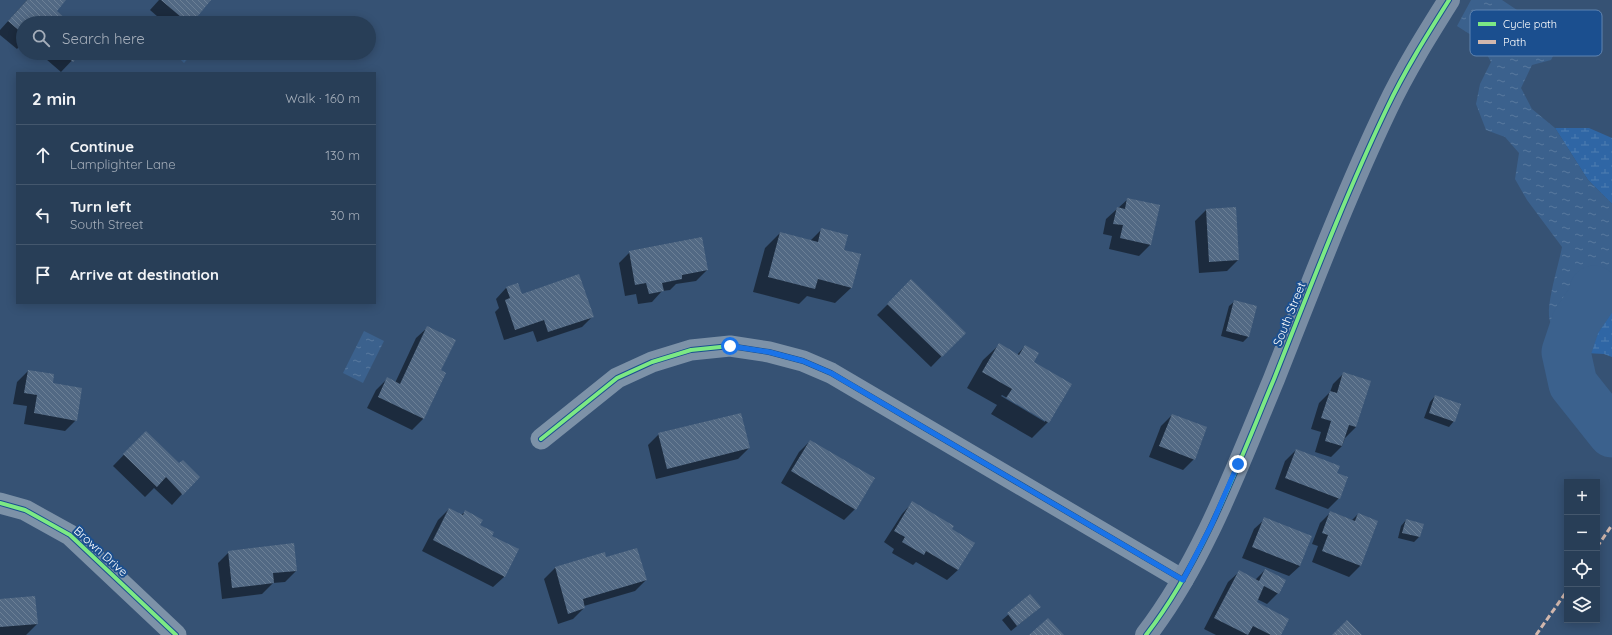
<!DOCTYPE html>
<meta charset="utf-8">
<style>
:root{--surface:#283e57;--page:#344961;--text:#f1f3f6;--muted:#a5aeba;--line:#44576d}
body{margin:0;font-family:Quicksand,sans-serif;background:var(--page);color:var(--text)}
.controls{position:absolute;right:12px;bottom:12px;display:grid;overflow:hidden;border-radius:0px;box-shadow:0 2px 10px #0003}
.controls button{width:36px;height:36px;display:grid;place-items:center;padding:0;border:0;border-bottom:1px solid var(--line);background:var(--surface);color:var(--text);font:20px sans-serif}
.stop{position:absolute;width:12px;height:12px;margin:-9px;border:3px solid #1a73e8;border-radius:50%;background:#fff}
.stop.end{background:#1a73e8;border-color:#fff;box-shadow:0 1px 4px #0008}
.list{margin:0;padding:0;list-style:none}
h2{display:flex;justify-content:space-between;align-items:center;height:52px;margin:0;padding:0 16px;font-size:17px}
h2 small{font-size:13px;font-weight:400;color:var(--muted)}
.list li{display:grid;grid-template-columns:26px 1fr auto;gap:12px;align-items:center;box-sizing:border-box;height:60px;padding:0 16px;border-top:1px solid var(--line)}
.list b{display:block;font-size:15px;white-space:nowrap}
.list p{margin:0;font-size:13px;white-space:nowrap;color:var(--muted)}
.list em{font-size:13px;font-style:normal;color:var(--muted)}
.icon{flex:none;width:22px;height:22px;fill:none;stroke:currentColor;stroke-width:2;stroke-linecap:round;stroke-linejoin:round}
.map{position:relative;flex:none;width:1612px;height:635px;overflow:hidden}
.search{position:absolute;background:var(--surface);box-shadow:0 2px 10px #0003;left:16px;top:16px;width:360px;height:44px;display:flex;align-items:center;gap:10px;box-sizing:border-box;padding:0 14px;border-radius:22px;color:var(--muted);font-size:15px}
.panel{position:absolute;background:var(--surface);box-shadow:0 2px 10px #0003;left:16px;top:72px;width:360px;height:232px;border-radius:0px}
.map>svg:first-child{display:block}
.wetland{fill:url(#wetland-marsh)}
.water{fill:url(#water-ripples)}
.shadow{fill:#0007;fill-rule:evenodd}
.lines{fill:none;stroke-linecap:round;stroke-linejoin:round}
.river{stroke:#3b618d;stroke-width:49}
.building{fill:url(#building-back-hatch)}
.street{stroke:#7d92a8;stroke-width:21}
.secondary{stroke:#798da4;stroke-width:22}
.quiet{stroke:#d1b7ad;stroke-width:3;stroke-dasharray:6 3;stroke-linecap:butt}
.cycleway-casing{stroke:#1b4f8f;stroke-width:6}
.cycleway{stroke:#7ce984;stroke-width:4}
.route{stroke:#1a73e8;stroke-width:5}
.labels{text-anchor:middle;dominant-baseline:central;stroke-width:4;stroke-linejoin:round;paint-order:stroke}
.street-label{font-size:12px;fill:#fff;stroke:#1b4f8f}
.key{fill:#1b4f8f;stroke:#5f84b1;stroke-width:1}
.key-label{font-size:11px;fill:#fff}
</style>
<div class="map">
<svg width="1612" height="635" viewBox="0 0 1612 635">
<defs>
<pattern id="wetland-marsh" width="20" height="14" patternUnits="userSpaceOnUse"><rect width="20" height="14" fill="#2f66a5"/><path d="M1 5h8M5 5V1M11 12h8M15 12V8" fill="none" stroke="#4e7db2"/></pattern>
<pattern id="water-ripples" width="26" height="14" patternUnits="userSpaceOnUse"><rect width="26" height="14" fill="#3b618d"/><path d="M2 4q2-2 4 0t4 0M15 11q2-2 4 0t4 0" fill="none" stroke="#58799e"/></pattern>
<pattern id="building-back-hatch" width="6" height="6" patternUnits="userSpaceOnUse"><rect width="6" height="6" fill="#526984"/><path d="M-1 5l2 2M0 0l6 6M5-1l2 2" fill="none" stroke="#6c8096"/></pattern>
</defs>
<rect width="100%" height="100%" fill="#365274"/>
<!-- wetland -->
<path class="wetland" d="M1555,128h34l23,10v66l-24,-24z
M1612,311v46l-8,-3 -38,-2z"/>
<!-- water -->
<path class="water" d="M1471,0h31l48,32 8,14 -7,14 -19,5 -11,23 11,21 23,19 33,52 24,24v107l-46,41c-5,-10 -12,-20 -16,-31 -5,-14 9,-57 12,-74l-35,-47 -12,-21 4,-26 -14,-16 -19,-7 -10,-26 4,-20 11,-22 -12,-22 -22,-14z
M174,53h19l-9,10z
M364,331l20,10 -21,42 -20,-10z"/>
<!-- shadow -->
<path class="shadow" d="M27,0h38l-10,11 13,12h-45v19l-6,7 -17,-14v-5z
M159,0h50l-19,23h-25l-15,-13z
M39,53h40l-18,19z
M1128,199l31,7 -9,39 -11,11 -30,-7 3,-13 -9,-2 3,-15z
M1235,208l3,52 -11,11 -28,2 -4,-52 11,-11z
M822,229l21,21 16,5 -8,33 -16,15 -28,-7 -8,8 -46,-12 12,-44 15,-15 30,8z
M630,252l77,18 -11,11 -20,3 -6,6 -8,1 -10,11 -14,2 -2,-10 -11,2 -6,-33z
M911,281l53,52 -33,34 -54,-52z
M506,288l15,7 72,21 -11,11 -45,15 -4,-11 -29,9 -9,-28 4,-4 -3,-9z
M1235,301l13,36 -5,5 -22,-6 8,-30z
M427,328l13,43 5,3 -22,45 -11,11 -45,-22 9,-18 11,-11 8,4 21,-45z
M999,345l18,10 8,-9 7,16 38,23 -22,37 -16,16 -41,-24 6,-9 -30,-17 16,-28zM1002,395l43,25v2l-44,-26z
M28,371l24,12 24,37 -11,11 -41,-7 3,-18 -14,-2 4,-22z
M1344,373l12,54 -11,11 -3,8 -11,11 -16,-5 6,-20 -10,-3 8,-26 11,-11 3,-8z
M1435,396l19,25 -5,6 -25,-9 6,-16z
M1172,415l22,44 -11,11 -34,-13 12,-31z
M146,432l36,62 -10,11 -18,-17 -9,9 -32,-31z
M659,434l90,14 -11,11 -82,20 -8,-34z
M810,441l45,68 -11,11 -63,-37 18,-31z
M1296,450l40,23 3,25 -11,11 -53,-20 10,-28z
M912,503l39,26 7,41 -11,10 -31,-18 -3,3 -21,-12 2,-4 -10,-7 18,-28z
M449,509l12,6 4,-3 26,24 13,41 -11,10 -71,-36 16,-31z
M1331,512l21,8 6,-6 19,7 -17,45 -11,11 -37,-15 6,-16 -6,-2 8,-21z
M1265,519l35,47 -11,10 -47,-18 12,-29z
M1406,520l16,4 -3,13 -5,5 -16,-4 3,-12z
M229,552l67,19 -11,11 -12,1 -11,11 -40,5 -4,-36z
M604,553l2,5 40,22 -11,11 -51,15v2l-11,11 -15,5 -14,-45 11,-11z
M1265,570l13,23 -11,11 -10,-5 -2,4 25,32h-64l-12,-6 24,-47 11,-10 16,8z
M1030,596l4,16 -23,19 -9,-11z
M0,600l37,24 -11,11h-26z"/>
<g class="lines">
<!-- river -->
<path class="river" d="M1594,290l-1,7 -17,25 -10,30 7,32 39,49"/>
</g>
<!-- building -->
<path class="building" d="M27,0h39l-9,11 13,12h-47v11l-15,-13z
M161,0h50l-19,23h-4z
M62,53h19l-8,9z
M1127,198l33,7 -9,40 -31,-7 3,-13 -10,-1 4,-17 8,2z
M1236,207l3,53 -30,2 -3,-53z
M821,228l27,7 -4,15 17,4 -9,34 -34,-9 -3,10 -47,-12 12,-45 38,10z
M702,237l6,33 -26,5v4l-20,4 2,8 -15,3 -3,-11 -11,2 -6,-34z
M579,274l15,43 -46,15 -4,-12 -29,10 -10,-30 5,-2 -4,-11 12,-4 4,11z
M911,279l55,54 -24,24 -55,-53z
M1234,300l23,6 -8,31 -23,-6z
M427,326l29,14 -15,30 5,3 -22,46 -46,-22 9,-20 13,7z
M999,343l20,12 6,-10 14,8 -5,9 38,22 -23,39 -43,-25 6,-9 -30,-17z
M28,370l26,4 -1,9 29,5 -5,33 -43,-8 3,-18 -13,-2z
M1343,372l28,9 -15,46 -7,-2 -7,21 -17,-5 6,-20 -10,-3 9,-27 7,2z
M1435,395l26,9 -6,18 -26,-9z
M741,413l9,35 -83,21 -9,-36z
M1172,414l35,13 -12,33 -36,-14z
M146,431l33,32 4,-3 17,17 -17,18 -17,-18 -9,10 -34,-33z
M810,440l65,38 -19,32 -65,-39z
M1296,449l44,17 -3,7 11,4 -8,22 -55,-21z
M912,501l42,25 -2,3 23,14 -17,27 -32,-19 -2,4 -22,-13 3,-5 -11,-6z
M449,508l14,7 2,-5 18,10 -3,5 14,7 -2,4 27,13 -14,28 -72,-37z
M1330,511l25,10 3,-8 20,8 -17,45 -39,-15 6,-16 -6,-2z
M1264,517l48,19 -12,30 -48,-19z
M1406,519l18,5 -4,13 -18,-4z
M294,543l3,28 -24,2 1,10 -42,5 -4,-37z
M637,548l10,32 -64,19 2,9 -17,6 -13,-47 50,-15 1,5z
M1265,569l21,11 -7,14 -15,-8 -7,16 32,17 -8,16h-10l-18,-9 -5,9 -34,-17 25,-48 20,11z
M1030,594l11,13 -24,19 -10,-13z
M35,596l3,28 -38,3v-28z
M1048,618l16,17h-35z
M1347,620l15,15h-30z"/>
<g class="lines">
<!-- street -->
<path class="street" d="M541,439l76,-61 35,-16 39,-12 39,-4 39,6 34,9 28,12 352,207
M0,503l25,7 45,25 106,100"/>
<!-- secondary -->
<path class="secondary" d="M1146,635c57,-74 92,-170 128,-256 36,-91 71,-183 113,-271 18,-38 40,-73 62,-108"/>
<!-- quiet -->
<path class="quiet" d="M1597,547l15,-22
M1536,635l31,-44"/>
<defs>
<path id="cycleway" d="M541,439l76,-61 35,-16 39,-12 39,-4 39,6 34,9 28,12 352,207
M0,503l25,7 45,25 106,100
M1146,635c57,-74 92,-170 128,-256 36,-91 71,-183 113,-271 18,-38 40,-73 62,-108"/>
</defs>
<!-- cycleway casing -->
<use href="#cycleway" class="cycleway-casing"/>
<!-- cycleway -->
<use href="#cycleway" class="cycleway"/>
</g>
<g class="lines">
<!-- route -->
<path class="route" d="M730,346l39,6 34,9 28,12 352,207 29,-56 26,-60"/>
</g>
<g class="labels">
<!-- street labels -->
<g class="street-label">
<text transform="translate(1289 314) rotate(-68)">South Street</text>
<text transform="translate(101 551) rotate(42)">Brown Drive</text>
</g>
</g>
<!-- legend -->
<rect x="1470" y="10" width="132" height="46" rx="6" class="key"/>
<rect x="1478" y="22" width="18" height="4" fill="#7ce984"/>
<rect x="1478" y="40" width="18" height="4" fill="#d1b7ad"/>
<g class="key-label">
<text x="1503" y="28">Cycle path</text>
<text x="1503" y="46">Path</text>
</g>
</svg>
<div class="controls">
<button>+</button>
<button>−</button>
<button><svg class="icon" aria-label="locate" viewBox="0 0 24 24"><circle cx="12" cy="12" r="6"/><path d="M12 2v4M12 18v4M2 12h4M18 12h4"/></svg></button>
<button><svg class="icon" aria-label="layers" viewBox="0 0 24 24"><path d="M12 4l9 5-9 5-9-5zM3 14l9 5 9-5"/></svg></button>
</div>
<div class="stop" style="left:730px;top:346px"></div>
<div class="stop end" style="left:1238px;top:464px"></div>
<div class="search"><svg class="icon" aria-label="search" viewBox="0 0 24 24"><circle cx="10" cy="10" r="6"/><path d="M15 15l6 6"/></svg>Search here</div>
<section class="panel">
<h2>2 min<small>Walk · 160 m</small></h2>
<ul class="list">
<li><svg class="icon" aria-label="ahead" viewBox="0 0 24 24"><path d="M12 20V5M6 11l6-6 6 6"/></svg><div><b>Continue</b><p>Lamplighter Lane</p></div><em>130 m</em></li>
<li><svg class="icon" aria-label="left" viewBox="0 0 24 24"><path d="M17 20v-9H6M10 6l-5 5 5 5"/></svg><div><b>Turn left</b><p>South Street</p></div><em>30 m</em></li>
<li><svg class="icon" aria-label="arrive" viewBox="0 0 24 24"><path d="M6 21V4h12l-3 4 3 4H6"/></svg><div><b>Arrive at destination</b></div></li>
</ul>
</section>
</div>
